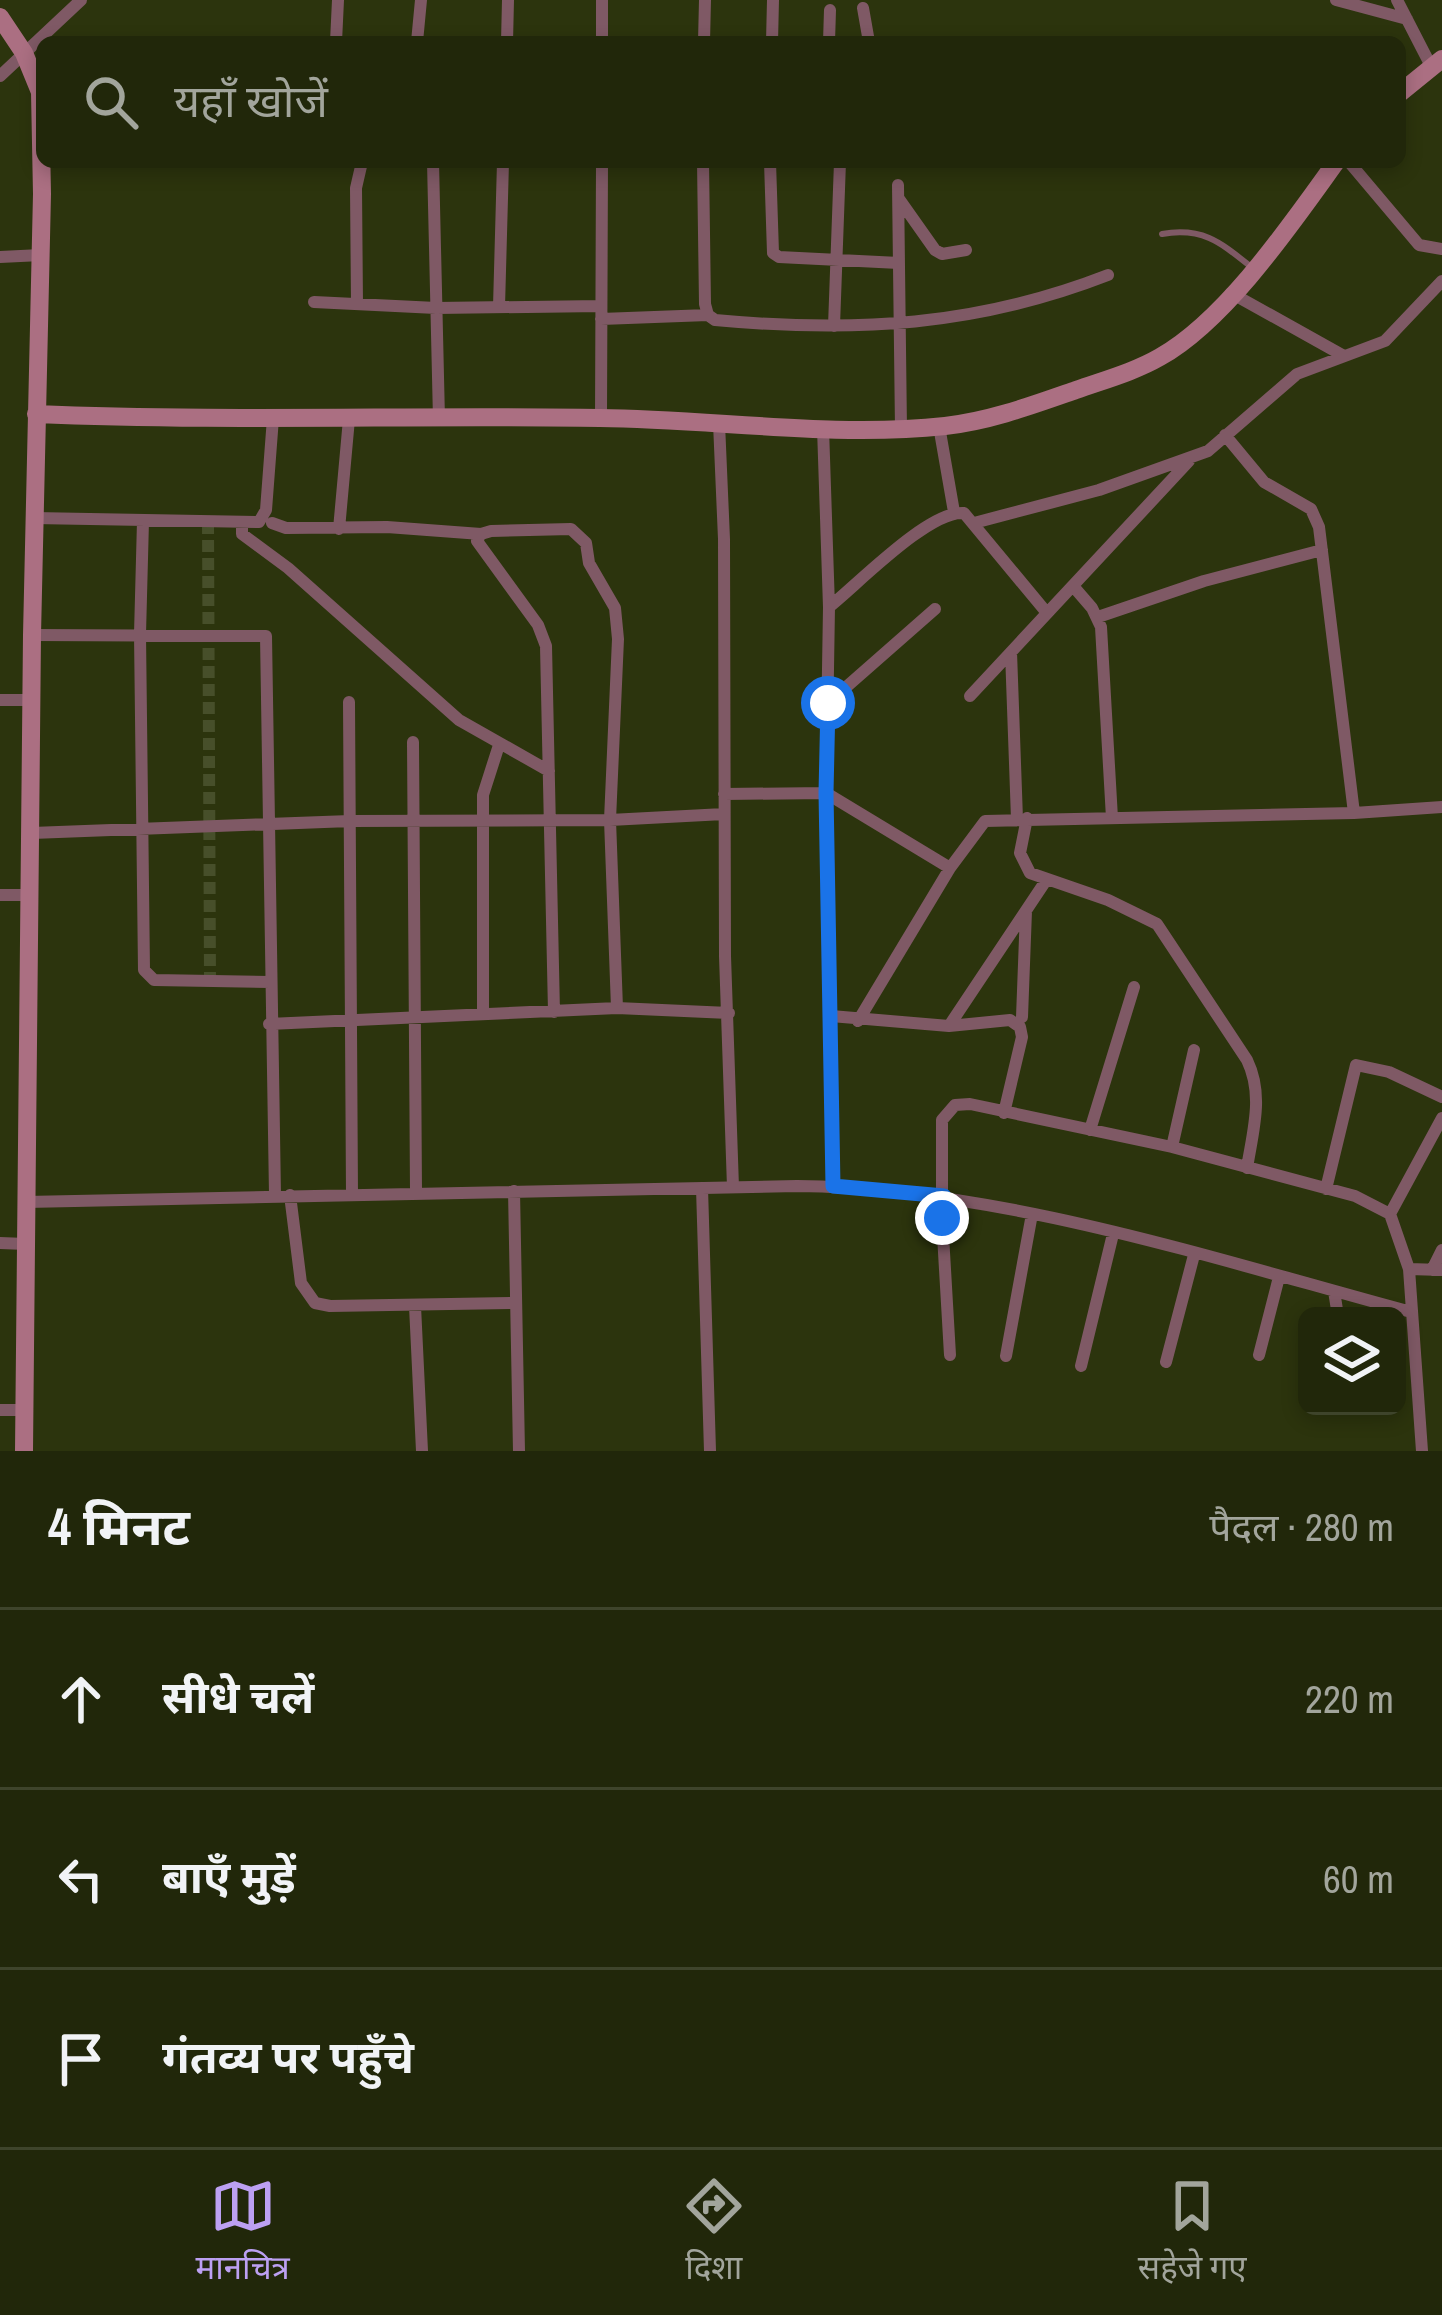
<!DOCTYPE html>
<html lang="hi">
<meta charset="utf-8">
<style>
:root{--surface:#21270a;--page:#2d3318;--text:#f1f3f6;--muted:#a2a59c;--line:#3e442b;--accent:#bca0f2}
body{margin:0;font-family:"Archivo Narrow","Noto Sans Devanagari",sans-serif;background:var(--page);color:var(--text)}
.controls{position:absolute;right:36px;bottom:36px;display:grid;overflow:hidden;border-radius:18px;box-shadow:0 6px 18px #0003}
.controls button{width:108px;height:108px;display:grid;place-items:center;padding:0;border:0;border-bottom:3px solid var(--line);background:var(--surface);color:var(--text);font:60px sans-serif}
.stop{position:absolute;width:36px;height:36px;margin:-27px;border:9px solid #1a73e8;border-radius:50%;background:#fff}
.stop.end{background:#1a73e8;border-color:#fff;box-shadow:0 3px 12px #0008}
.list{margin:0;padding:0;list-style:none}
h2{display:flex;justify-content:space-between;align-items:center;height:156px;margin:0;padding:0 48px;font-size:51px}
h2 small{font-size:39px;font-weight:400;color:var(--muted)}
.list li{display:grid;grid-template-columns:78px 1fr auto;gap:36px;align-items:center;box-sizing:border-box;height:180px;padding:0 48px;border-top:3px solid var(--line)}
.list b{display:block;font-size:45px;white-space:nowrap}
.list em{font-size:39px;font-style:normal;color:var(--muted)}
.icon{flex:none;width:66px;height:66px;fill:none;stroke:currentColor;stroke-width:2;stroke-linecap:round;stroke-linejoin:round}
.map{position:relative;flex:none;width:1442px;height:1451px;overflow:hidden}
.search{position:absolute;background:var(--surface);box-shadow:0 6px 18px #0003;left:36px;right:36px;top:36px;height:132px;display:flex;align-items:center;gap:30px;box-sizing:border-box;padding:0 42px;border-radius:18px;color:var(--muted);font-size:45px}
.sheet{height:696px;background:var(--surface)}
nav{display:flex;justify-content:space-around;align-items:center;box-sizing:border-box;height:168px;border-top:3px solid var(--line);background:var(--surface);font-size:33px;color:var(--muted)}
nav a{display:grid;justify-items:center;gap:6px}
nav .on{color:var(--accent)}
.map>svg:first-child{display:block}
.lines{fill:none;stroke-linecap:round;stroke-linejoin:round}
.street-tunnel{stroke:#474f2a;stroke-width:12;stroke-dasharray:12 6;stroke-linecap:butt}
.lane{stroke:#7f5965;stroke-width:6}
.street{stroke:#7f5965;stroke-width:12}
.secondary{stroke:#ab6f82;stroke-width:18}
.route{stroke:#1a73e8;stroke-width:15}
</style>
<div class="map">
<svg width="1442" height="1451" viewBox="0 0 1442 1451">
<rect width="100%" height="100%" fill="#2c340d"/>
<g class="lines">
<!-- street-tunnel -->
<path class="street-tunnel" d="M208,522l2,458"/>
<!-- lane -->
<path class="lane" d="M1162,234c40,-7 58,8 88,32"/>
<!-- street -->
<path class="street" d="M1336,0l71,19
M1397,0l35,68
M863,8l6,34
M336,42l2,-42
M417,42l4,-42
M507,42l1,-42
M602,42v-42
M704,42l1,-42
M772,42l1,-42
M829,42l1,-32
M0,76l81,-76
M433,162l6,257
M703,162l2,142 3,11 7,5c140,13 262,6 393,-45
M770,162l3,91 6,4 120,6
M1349,162l70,83 23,4
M898,185l3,244
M899,199l36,51 7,4 24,-4
M0,257l41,-2
M1231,293l113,63
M314,302l122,6 165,-2
M357,304l-1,-116 6,-26
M499,307l4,-145
M601,319l107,-4
M834,326l6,-164
M601,418l1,-256
M719,423l5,116 1,417 8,231
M939,426l15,86
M823,428l6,179 -3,186 7,393
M1225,435l39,47 47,27 8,18 35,286
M34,518l225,4 7,-12 7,-92
M143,521l-3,113 4,336 10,10 116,2
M242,523v11l46,34 171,152 90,51
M272,523l14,5 101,-1 94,7
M974,523l125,-33 109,-39 89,-77 88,-33 57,-60
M339,529l10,-110
M1073,586l19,22 9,19 11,191
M829,607c29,-23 100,-97 135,-94l83,100
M1098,617l106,-36 118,-31
M32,635l234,1 9,559
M1011,652l6,167
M970,696l219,-235
M0,700h32
M349,702l3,492
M828,703l107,-94
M413,742l3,450
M724,794l102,-1 124,75
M1027,818l-7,35 10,20 78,27 49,24 90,136c17,35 6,70 0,108
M32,833l318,-12 260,-1 114,-6
M0,895h31
M554,1012l-8,-366 -8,-21 -61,-84 4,-7 10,-3 80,-2 15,14 3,20 26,45 3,31 -8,181 7,188
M483,1014v-219l16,-50
M831,1016l118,10 61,-6 10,7 2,10 -18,76
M1022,1017l4,-106
M858,1021l92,-153 35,-47 369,-8 88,-6
M269,1024l348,-16 112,5
M949,1026l96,-144
M1090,1130l44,-143
M1172,1147l22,-97
M702,1188l8,263
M1326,1189l30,-124 33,7 53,25
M514,1191l5,260
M290,1195l11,88 14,20 15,3 184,-3
M26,1202l771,-16c203,2 417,73 614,126
M1390,1214l52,-96
M0,1243l26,1
M1409,1269l33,1
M1432,1270l10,-20
M1334,1291l4,25
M415,1306l7,145
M950,1355l-8,-137v-98l13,-15 15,-1 202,43 183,49 35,18 19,55 13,182
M1259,1355l20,-78
M1006,1356l26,-142
M1166,1362l28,-107
M1081,1366l32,-132
M0,1410h24"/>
<!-- secondary -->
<path class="secondary" d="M0,17l24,36 16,39 2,102 -10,441 -8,816
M1400,93l42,-34
M36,414c188,8 376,1 564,4 114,1 231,20 345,8 45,-5 88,-21 131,-36 28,-10 58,-18 84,-33 66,-37 132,-134 176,-195"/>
</g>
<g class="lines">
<!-- route -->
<path class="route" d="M828,703l-2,90 7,393 111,10 -2,22"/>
</g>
</svg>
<div class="controls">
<button><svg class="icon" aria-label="layers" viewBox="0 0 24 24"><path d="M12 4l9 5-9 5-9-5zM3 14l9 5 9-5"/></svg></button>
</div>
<div class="stop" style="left:828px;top:703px"></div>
<div class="stop end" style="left:942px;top:1218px"></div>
<div class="search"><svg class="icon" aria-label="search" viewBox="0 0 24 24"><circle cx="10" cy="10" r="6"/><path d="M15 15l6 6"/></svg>यहाँ खोजें</div>
</div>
<section class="sheet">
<h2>4 मिनट<small>पैदल · 280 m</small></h2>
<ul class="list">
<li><svg class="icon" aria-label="ahead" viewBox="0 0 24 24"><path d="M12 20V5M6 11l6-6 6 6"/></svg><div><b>सीधे चलें</b></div><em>220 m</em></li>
<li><svg class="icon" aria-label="left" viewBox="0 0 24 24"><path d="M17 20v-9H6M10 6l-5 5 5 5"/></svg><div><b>बाएँ मुड़ें</b></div><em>60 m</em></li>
<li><svg class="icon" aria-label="arrive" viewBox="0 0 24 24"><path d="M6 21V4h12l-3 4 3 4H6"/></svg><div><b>गंतव्य पर पहुँचे</b></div></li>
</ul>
</section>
<nav>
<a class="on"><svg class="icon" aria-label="map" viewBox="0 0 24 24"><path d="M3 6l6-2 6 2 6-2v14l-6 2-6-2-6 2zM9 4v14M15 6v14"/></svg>मानचित्र</a>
<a><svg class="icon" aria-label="directions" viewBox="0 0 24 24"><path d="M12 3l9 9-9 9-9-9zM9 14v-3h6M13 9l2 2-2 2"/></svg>दिशा</a>
<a><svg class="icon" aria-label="saved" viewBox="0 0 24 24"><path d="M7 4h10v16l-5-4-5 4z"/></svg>सहेजे गए</a>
</nav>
